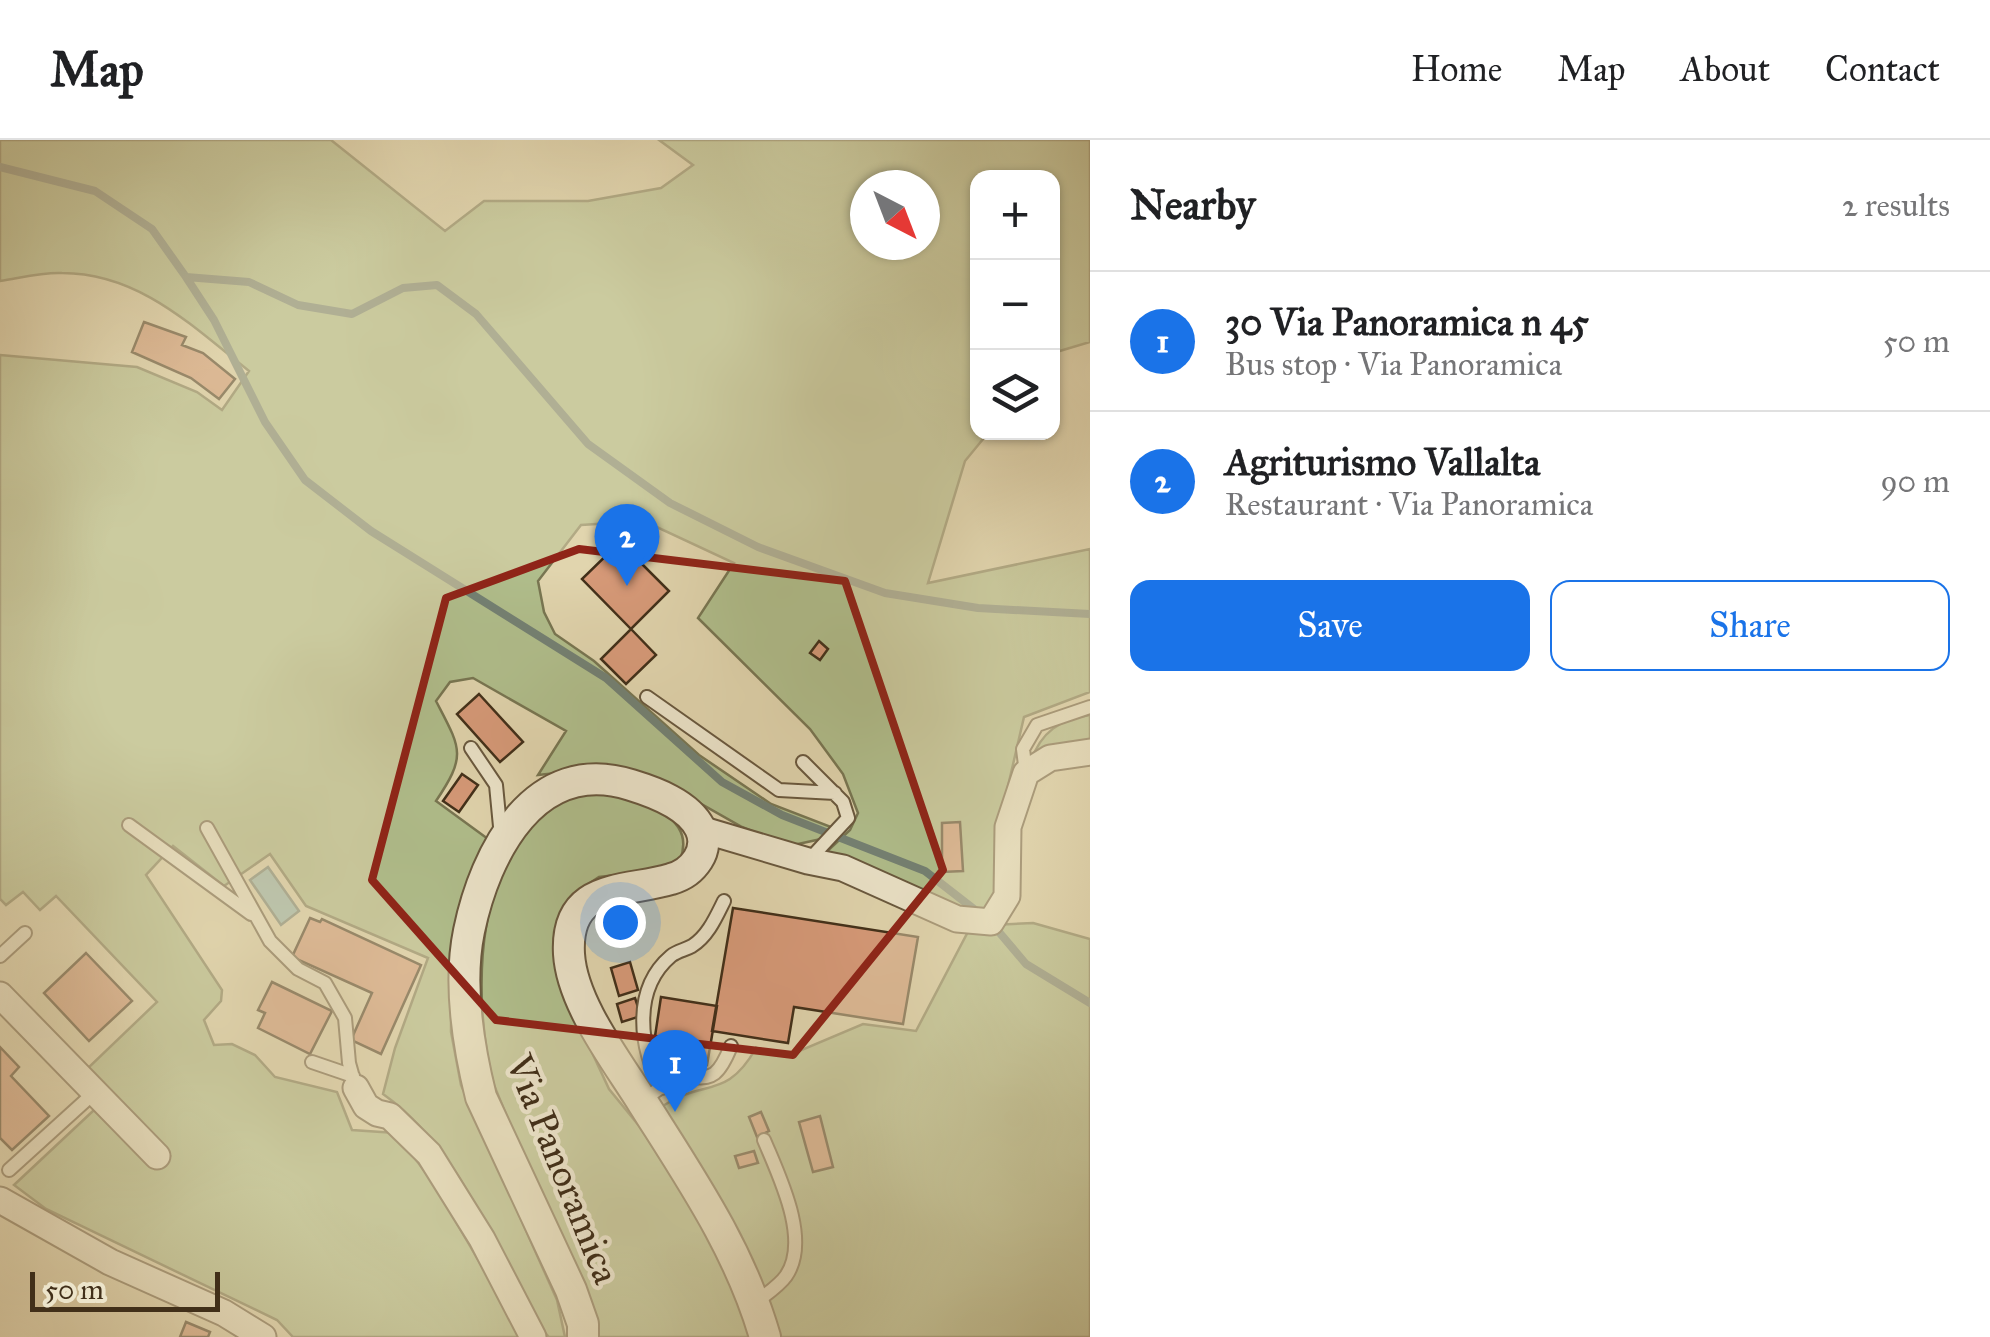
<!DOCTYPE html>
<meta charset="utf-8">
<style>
:root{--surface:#fff;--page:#f6f6f6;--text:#202124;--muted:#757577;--line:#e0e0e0;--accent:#1a73e8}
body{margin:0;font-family:"IM FELL Great Primer",serif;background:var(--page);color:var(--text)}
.controls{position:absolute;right:30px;top:30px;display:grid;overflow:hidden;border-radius:20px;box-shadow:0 2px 8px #0004}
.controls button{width:90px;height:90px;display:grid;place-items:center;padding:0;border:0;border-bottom:2px solid var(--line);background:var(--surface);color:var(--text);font:50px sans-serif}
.compass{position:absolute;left:850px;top:30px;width:90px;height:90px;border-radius:50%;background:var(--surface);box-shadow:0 2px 8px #0004;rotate:138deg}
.scale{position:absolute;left:30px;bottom:25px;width:190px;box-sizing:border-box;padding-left:10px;border:5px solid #412f19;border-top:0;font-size:28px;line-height:35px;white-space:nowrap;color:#412f19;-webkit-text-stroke:8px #ece4ca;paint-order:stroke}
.you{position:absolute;left:620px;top:782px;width:35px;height:35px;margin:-25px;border:8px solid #fff;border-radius:50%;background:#1a73e8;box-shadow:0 0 0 15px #1a73e833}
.badge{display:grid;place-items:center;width:65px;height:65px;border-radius:50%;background:var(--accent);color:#fff;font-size:32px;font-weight:700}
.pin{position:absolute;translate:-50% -82px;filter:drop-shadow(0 2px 5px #0008)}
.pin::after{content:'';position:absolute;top:52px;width:35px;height:30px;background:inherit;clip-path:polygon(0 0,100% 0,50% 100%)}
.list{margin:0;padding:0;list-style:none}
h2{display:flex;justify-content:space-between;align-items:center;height:130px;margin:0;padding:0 40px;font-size:42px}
h2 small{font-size:32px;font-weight:400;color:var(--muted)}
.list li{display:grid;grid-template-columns:65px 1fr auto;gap:30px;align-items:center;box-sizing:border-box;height:140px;padding:0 40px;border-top:2px solid var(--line)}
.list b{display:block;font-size:38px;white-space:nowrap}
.list p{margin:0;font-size:32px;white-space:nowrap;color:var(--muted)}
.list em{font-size:32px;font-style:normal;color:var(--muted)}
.actions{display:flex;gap:20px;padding:30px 40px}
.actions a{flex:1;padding:22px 0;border:2px solid var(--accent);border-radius:20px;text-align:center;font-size:35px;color:var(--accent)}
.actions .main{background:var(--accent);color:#fff}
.icon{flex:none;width:55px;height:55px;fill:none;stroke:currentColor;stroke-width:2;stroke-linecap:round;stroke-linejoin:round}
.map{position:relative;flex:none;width:1090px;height:1197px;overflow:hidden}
header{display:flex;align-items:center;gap:60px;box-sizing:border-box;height:140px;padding:0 50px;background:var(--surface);border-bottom:2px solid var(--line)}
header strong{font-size:48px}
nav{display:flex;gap:55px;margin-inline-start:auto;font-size:35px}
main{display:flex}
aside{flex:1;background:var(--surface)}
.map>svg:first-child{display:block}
.green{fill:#b0be8c;stroke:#787652;stroke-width:2.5;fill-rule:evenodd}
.water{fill:#95b8b1;stroke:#738174;stroke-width:2.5}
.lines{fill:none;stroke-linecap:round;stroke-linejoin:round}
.stream{stroke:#738174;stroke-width:8}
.building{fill:#d79a79;stroke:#412f19;stroke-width:2.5}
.service-casing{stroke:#69583e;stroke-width:16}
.minor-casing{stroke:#69583e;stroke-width:29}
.tertiary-casing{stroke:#69583e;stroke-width:34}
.service{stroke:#ece4ca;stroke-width:12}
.minor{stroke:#ece4ca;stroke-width:25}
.tertiary{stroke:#ece4ca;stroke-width:30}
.marked{fill:none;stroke:#8f2418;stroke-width:8;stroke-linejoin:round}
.labels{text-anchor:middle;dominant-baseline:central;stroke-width:9;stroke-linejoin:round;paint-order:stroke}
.street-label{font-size:38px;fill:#412f19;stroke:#ece4ca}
</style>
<header>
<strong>Map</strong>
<nav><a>Home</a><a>Map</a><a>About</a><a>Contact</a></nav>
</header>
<main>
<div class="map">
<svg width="1090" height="1197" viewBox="0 0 1090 1197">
<rect width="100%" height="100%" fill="#e1d5ae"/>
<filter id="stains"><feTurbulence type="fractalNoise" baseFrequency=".002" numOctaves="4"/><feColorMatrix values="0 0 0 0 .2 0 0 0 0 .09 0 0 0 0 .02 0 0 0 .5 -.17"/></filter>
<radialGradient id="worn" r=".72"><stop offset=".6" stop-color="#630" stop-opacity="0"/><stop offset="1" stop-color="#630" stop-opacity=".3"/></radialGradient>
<!-- green -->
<path class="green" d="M0,0h331l114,91 39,-30h104l73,-13 32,-23 -34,-25h431v202l-37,11 -1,-175h-74v254l10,1 -23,28 -37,122 162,-34v143l-66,25 -22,95 -1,61 -9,35 -20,9 -151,-60 29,-27 8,-17 -15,-39 -33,-45 -112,-111 36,-55 -90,-42 -63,4 -43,56 6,31 11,22 39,27 105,94 72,49 60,23 -10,12 -32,7 -47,-19 -69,-39 -61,-21 -74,8 28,-44 -93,-53 -23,4 -14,19c25,48 31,54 0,100l52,38 -37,143v50l10,53 96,215 8,37h-16l-15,-16c-41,-79 -76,-174 -151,-227l12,-46 33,-90 -122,-52 -36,-52 -46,32 -51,-40 -27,29 76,115 -1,11 -17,19 10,25 18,-1 23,11 20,22 62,15 15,38 44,3 38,51 89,153h-230l-16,-17 -231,-111 -32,-24 80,-75 61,59 15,-13 -82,-88 69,-66 -101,-106 -16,14 -17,-18 -17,13 -6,-6v-544l137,12 60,25 25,18 27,-39c-57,-45 -110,-98 -187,-98 -20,-1 -42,5 -62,8zM865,45h60v60h-60z
M1090,575v27l-59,19c10,-29 29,-42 59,-46z
M605,653c33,8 93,21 75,67l-28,11 -53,6 -21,14 -14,19 -10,22 1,22 8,36 46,99 31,38 76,118 35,92h-154l-103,-252c-23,-85 -22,-244 73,-288 10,-5 27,-3 38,-4z
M1033,783l57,16v398h-309c-27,-90 -70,-152 -120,-230 43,-29 65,-6 95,-59l34,7 73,-31 53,7 55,-105z"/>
<!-- water -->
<path class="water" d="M268,727l31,44 -18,14 -31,-45z"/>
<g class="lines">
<!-- stream -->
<path class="stream" d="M0,27l95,24 57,38 34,48 63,5 49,23 54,9 51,-26 34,-3 39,29 112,130 82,59 88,44 127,46 93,15 112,6
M186,137l28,43 51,102 40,58 66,51 235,147 116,104 60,33 143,56 54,42
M993,785l33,39 64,39"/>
</g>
<!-- building -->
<path class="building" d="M144,182l42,15 -4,8 21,8 32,26 -16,20 -28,-21 -59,-26z
M620,402l49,49 -38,38 -49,-50z
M631,489l25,26 -30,29 -25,-25z
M819,501l9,8 -8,11 -10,-7z
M479,554l44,48 -23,20 -43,-48z
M462,634l16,11 -19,27 -16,-11z
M960,682l3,49 -21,1v-49z
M733,768l185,29 -15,87 -109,-17 -6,36 -76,-12z
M310,778l10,4 2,-3 99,46 -40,89 -30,-14 21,-47 -80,-36z
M86,813l46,48 -43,40 -45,-48z
M630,822l8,28 -19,6 -8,-28z
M272,842l60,29 -22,43 -52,-26 7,-15 -7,-3z
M661,857l56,9 -10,59 -55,-9z
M635,858l6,18 -19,6 -5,-18z
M0,907l19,20 -8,9 38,40 -37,34 -12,-12z
M761,972l8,19 -12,6 -8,-20z
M820,976l13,51 -20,5 -14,-50z
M754,1011l4,12 -19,5 -4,-12z
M186,1182l24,10 -2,5h-28z"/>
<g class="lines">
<defs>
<path id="service" d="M647,557l132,93 56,3
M471,608l25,37 5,52
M803,622l40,40 5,16 -40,43
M1026,633l-3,-24 14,-24 53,-18
M129,685l122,89
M207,688l63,113 28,28 27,14 20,35 4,45 7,25
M0,816l25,-23
M312,922l41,14
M662,948c-23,-40 -30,-99 9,-132 6,-5 14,-6 21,-10 16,-10 24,-29 32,-45
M642,961c9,-6 18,-14 27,-18 36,-14 43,10 62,-37
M9,1030l86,-78
M755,1163c10,-8 24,-17 31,-27 25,-36 -7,-100 -22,-136"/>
<path id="minor" d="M700,689l108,32 35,7 114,51 34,3 16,-26 1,-69 18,-54 24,-15 40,-6
M0,855l157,161
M356,948l10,18 11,7 13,3 39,38 53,85 51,98
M0,1060l110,62 114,51 39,24"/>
<path id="tertiary" d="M583,1197v-13l-12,-34 -90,-193c-13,-52 -23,-113 -12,-166 16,-78 66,-177 162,-146 23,7 57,19 69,43 11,22 -7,45 -29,51 -46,14 -106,3 -102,75 3,50 48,107 74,149 48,76 97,147 122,234"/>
</defs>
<!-- service casing -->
<use href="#service" class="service-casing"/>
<!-- minor casing -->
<use href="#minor" class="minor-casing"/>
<!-- tertiary casing -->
<use href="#tertiary" class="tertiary-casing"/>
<!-- service -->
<use href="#service" class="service"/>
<!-- minor -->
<use href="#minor" class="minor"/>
<!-- tertiary -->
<use href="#tertiary" class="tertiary"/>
</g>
<!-- marked area -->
<path d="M0 0H1090V1197H0ZM579,409l266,32 98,289 -150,185 -297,-35 -124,-140 74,-282z" fill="#e1d5ae" fill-opacity=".55" fill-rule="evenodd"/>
<path class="marked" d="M579,409l266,32 98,289 -150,185 -297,-35 -124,-140 74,-282z"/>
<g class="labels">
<!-- street labels -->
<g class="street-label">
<text transform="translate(563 1029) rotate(68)">Via Panoramica</text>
</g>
</g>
<rect width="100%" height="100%" filter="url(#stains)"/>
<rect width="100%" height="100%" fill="url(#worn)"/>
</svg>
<div class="controls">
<button>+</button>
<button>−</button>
<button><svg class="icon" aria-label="layers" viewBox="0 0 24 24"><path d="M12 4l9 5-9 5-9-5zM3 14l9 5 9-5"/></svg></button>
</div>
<svg class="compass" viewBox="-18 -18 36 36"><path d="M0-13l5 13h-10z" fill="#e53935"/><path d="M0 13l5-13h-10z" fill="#757577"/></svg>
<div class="scale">50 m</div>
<div class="you"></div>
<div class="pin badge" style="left:675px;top:972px">1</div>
<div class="pin badge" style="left:627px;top:446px">2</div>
</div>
<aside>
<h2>Nearby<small>2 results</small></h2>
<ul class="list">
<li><span class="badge">1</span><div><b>30 Via Panoramica n 45</b><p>Bus stop · Via Panoramica</p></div><em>50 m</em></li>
<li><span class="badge">2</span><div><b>Agriturismo Vallalta</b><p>Restaurant · Via Panoramica</p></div><em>90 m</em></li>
</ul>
<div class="actions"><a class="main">Save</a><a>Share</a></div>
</aside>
</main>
